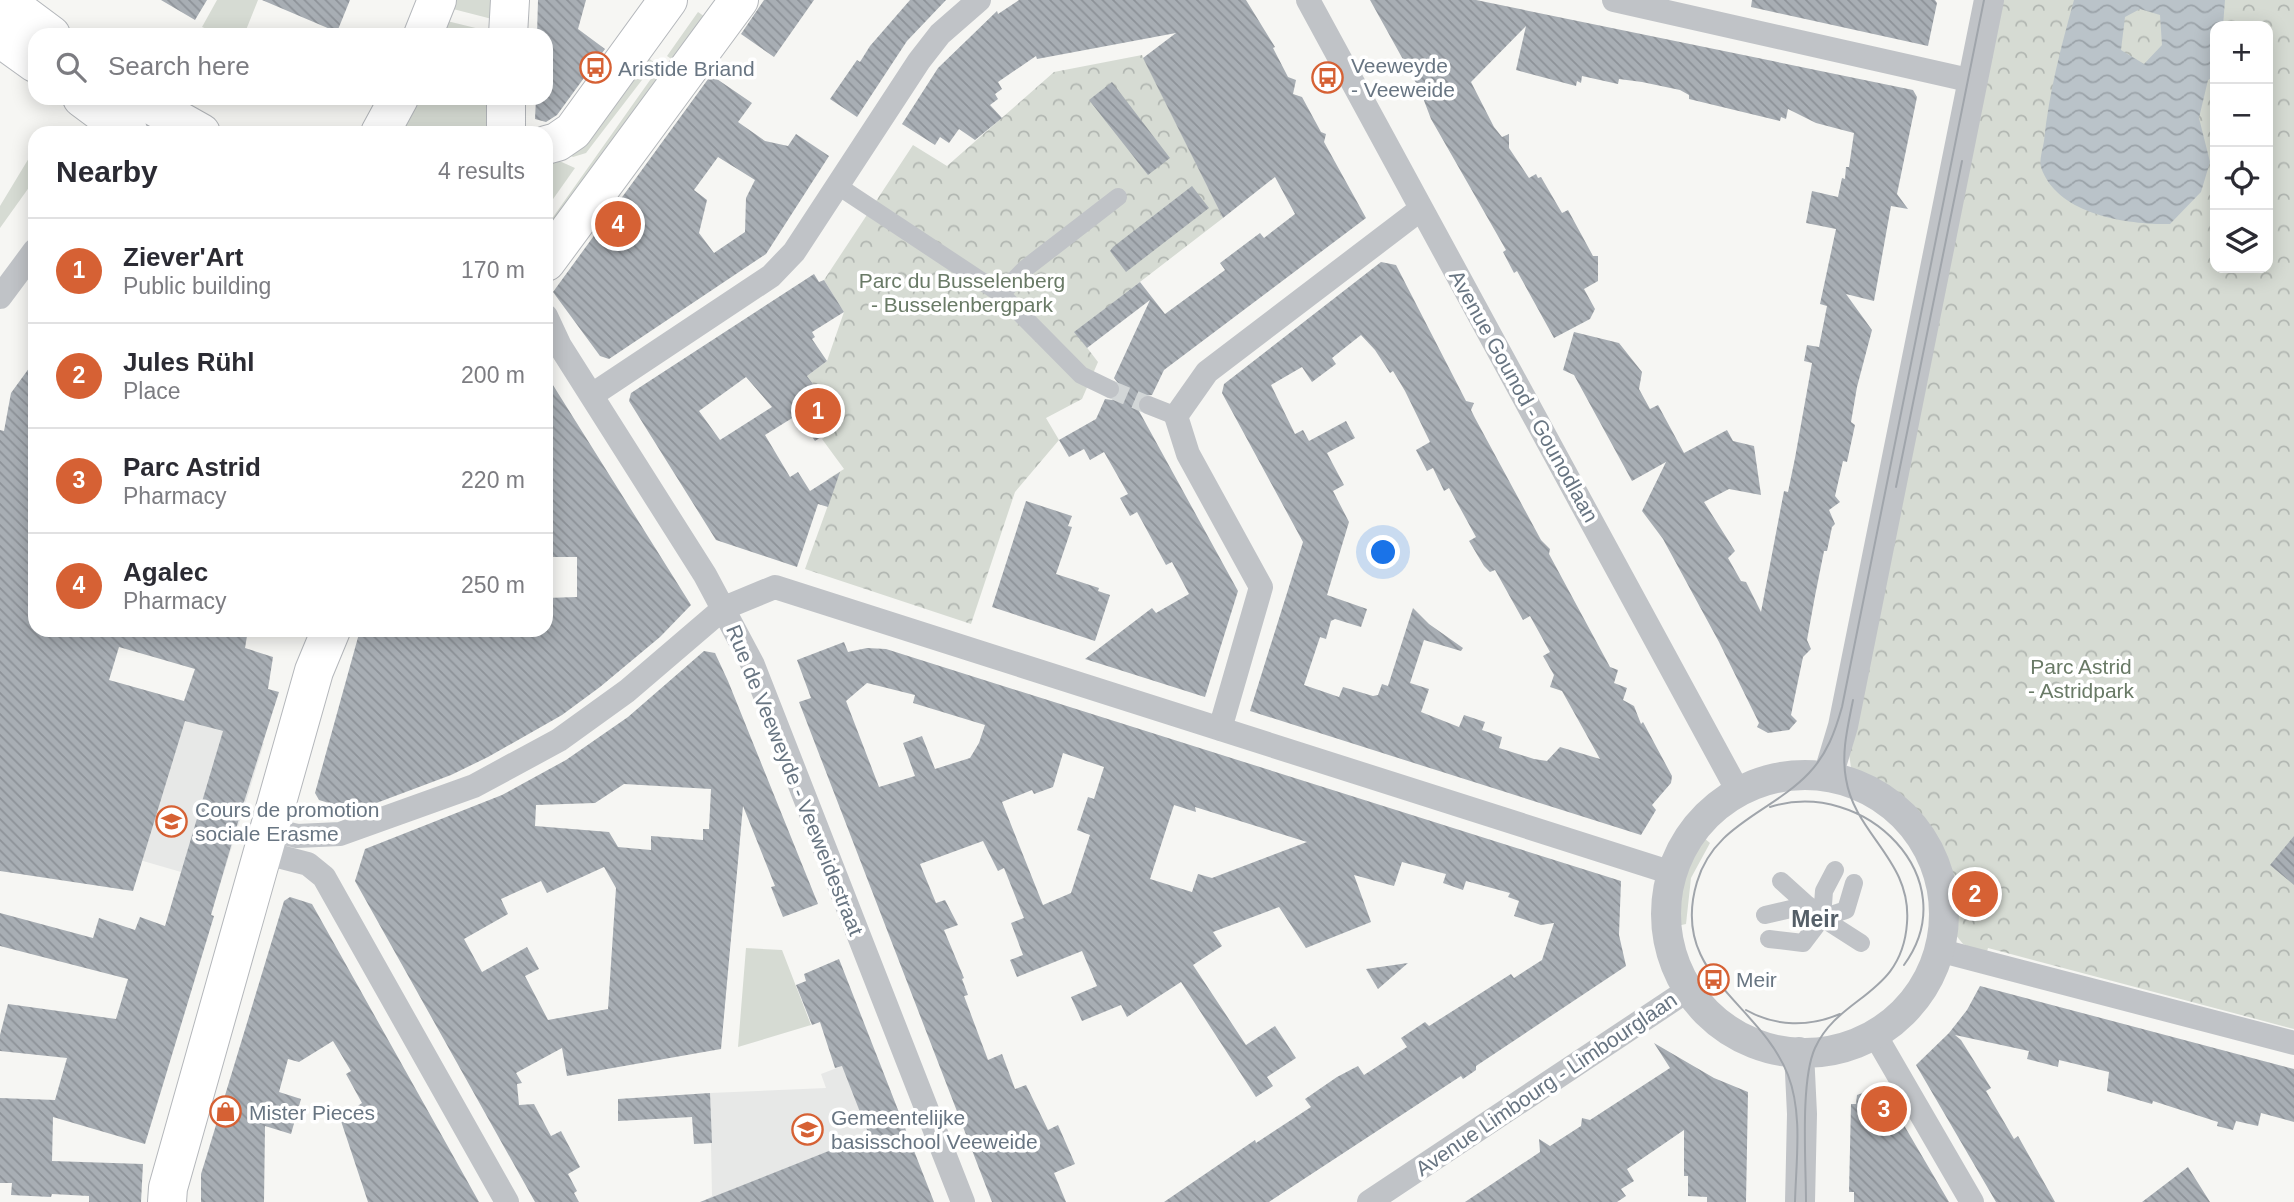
<!DOCTYPE html>
<meta charset="utf-8">
<style>
:root{--surface:#fff;--page:#f2f2f3;--text:#2b2b33;--muted:#7c7c81;--line:#e1e1e2;--accent:#d66134}
body{margin:0;font-family:Helvetica,sans-serif;background:var(--page);color:var(--text)}
.controls{position:absolute;right:21px;top:21px;display:grid;overflow:hidden;border-radius:14px;box-shadow:0 4px 18px #0003}
.controls button{width:63px;height:63px;display:grid;place-items:center;padding:0;border:0;border-bottom:2px solid var(--line);background:var(--surface);color:var(--text);font:35px sans-serif}
.you{position:absolute;left:1384px;top:553px;width:24px;height:24px;margin:-18px;border:5px solid #fff;border-radius:50%;background:#1a73e8;box-shadow:0 0 0 10px #1a73e833}
.badge{display:grid;place-items:center;width:46px;height:46px;border-radius:50%;background:var(--accent);color:#fff;font-size:23px;font-weight:700}
.pin{position:absolute;translate:-50% -50%;border:4px solid #fff;box-shadow:0 2px 7px #0006}
.list{margin:0;padding:0;list-style:none}
h2{display:flex;justify-content:space-between;align-items:center;height:91px;margin:0;padding:0 28px;font-size:30px}
h2 small{font-size:23px;font-weight:400;color:var(--muted)}
.list li{display:grid;grid-template-columns:46px 1fr auto;gap:21px;align-items:center;box-sizing:border-box;height:105px;padding:0 28px;border-top:2px solid var(--line)}
.list b{display:block;font-size:26px;white-space:nowrap}
.list p{margin:0;font-size:23px;white-space:nowrap;color:var(--muted)}
.list em{font-size:23px;font-style:normal;color:var(--muted)}
.icon{flex:none;width:38px;height:38px;fill:none;stroke:currentColor;stroke-width:2;stroke-linecap:round;stroke-linejoin:round}
.map{position:relative;flex:none;width:2294px;height:1202px;overflow:hidden}
.search{position:absolute;background:var(--surface);box-shadow:0 4px 18px #0003;left:28px;top:28px;width:525px;height:77px;display:flex;align-items:center;gap:18px;box-sizing:border-box;padding:0 24px;border-radius:21px;color:var(--muted);font-size:26px}
.panel{position:absolute;background:var(--surface);box-shadow:0 4px 18px #0003;left:28px;top:126px;width:525px;height:511px;border-radius:21px}
.map>svg:first-child{display:block}
.built{fill:#e7e8e7}
.grass{fill:#d6dbd3}
.park{fill:url(#park-crowns);fill-rule:evenodd}
.water{fill:url(#water-waves);fill-rule:evenodd}
.building{fill:url(#building-back-hatch);fill-rule:evenodd}
.lines{fill:none;stroke-linecap:round;stroke-linejoin:round}
.pedestrian-tunnel{stroke:#d2d6d7;stroke-width:18;stroke-dasharray:18 9;stroke-linecap:butt}
.primary-casing{stroke:#b4b7bb;stroke-width:40}
.pedestrian{stroke:#c0c3c7;stroke-width:18}
.minor{stroke:#c0c3c7;stroke-width:24}
.tertiary{stroke:#c0c3c7;stroke-width:30}
.primary{stroke:#fff;stroke-width:38}
.tram{stroke:#a0a5ab;stroke-width:2}
.labels{text-anchor:middle;dominant-baseline:central;stroke-width:7;stroke-linejoin:round;paint-order:stroke}
.poi-label{font-size:21px;fill:#687582;stroke:#fff;text-anchor:start}
.park-label{font-size:21px;fill:#697a66;stroke:#fff}
.street-label{font-size:21px;fill:#687582;stroke:#fff}
.neighbourhood-label{font-size:23px;font-weight:bold;fill:#555f68;stroke:#fff}
</style>
<div class="map">
<svg width="2294" height="1202" viewBox="0 0 2294 1202">
<defs>
<pattern id="park-crowns" width="20" height="18" patternUnits="userSpaceOnUse" patternTransform="scale(1.75)"><rect width="20" height="18" fill="#d6dbd3"/><path d="M2 6a3 3 0 1 1 6 0M12 15a3 3 0 1 1 6 0" fill="none" stroke="#b1b6b1"/></pattern>
<pattern id="water-waves" width="16" height="10" patternUnits="userSpaceOnUse" patternTransform="scale(1.75)"><rect width="16" height="10" fill="#bac3c9"/><path d="M0 5q4-4 8 0t8 0" fill="none" stroke="#9ba3a9"/></pattern>
<pattern id="building-back-hatch" width="6" height="6" patternUnits="userSpaceOnUse" patternTransform="scale(1.75)"><rect width="6" height="6" fill="#a8aeb4"/><path d="M-1 5l2 2M0 0l6 6M5-1l2 2" fill="none" stroke="#8d9298"/></pattern>
</defs>
<rect width="100%" height="100%" fill="#f6f6f3"/>
<!-- built -->
<path class="built" d="M136,688l68,38 60,17 -53,171 3,3 -42,-14 9,-31 -93,-27z
M876,1053l48,125 -222,24 10,-6 -2,-103 116,-5 -5,-14z"/>
<!-- grass -->
<path class="grass" d="M217,0h41l-14,35h-23l-19,-8z
M456,0h37l-1,19 -39,-10z
M698,12l10,7 -31,44 -10,-7z
M447,21l45,11v3h-49z
M644,55l11,8 -69,90 -13,4 -18,-7z
M660,66l10,7 -124,173v-19z
M412,98h82v35h-99z
M32,153l3,2v24l-35,49v-22z
M546,155l29,13 -29,41z
M1704,838l6,5 -19,35 -5,46 -9,2c-2,-34 5,-62 27,-88z
M746,948l36,2 29,75 -73,22z"/>
<!-- park -->
<path class="park" d="M2000,0h294v1029l-306,-81 -2,7 -23,-11 -8,-10 -7,-61 -10,-26 -15,-23 -25,-26 -47,-30 -2,-15zM2215,26h53v242h-53z
M1142,55l81,163 -148,114 23,30 -16,37 -36,19 13,22 -44,52 -44,132 -166,-55 31,-86 -8,-4 16,-10 -22,-30 20,-16 -35,-47 20,-15 17,-49 -20,-32 89,-135 34,21 107,-94z"/>
<!-- water -->
<path class="water" d="M2074,0h151l-2,26h-8v49l-7,5 -9,38 11,44 -9,30 -31,32c-43,1 -114,-10 -129,-57 -2,-7 2,-19 3,-26 5,-49 17,-94 30,-141zM2140,9l20,6 2,30 -18,19 -23,-14 4,-33z"/>
<!-- building -->
<path class="building" d="M161,0h46l-12,20z
M262,0h88l-13,32z
M538,0h48l-8,29 27,20 -48,66 -11,7 -11,-3 1,-21h10v-63h-9z
M764,0h50l-40,57 -33,-23z
M910,0h36l-39,41 -50,76 -27,-18 27,-39 3,2 10,-16z
M1019,0h227l29,47 -2,1 15,29 8,3 -3,14 9,3 19,35 5,2 -2,8 42,76 -202,152 -12,25 -11,1 -4,6 2,9 99,180 -33,106 -120,-38 67,-51 4,5 33,-19 -17,-32 -6,3 -29,-53 -7,4 -10,-18 8,-4 -24,-42 -14,8 -6,-11 -15,8 -10,-17 37,-21 9,-20 7,1 8,-5 1,-8 -7,-9 36,-78 -63,48 -13,-16 66,-50 25,32 60,-44 -5,-7 40,-30 4,5 31,-24 -20,-37 -52,41 -80,-160 33,-25 -139,26 -1,-3 -38,26 4,7 -7,5 3,5 -8,6 12,13 -27,22 -16,-11 -10,14 -9,-6 -5,8 -33,-21 36,-56 59,-57 1,3z
M1370,0h106l437,90 4,7 -20,97 11,15 -17,-3 -17,95 -28,-7 26,36 -15,57 -6,35 4,3 -8,37 -4,-1 -8,35 5,6 -11,8 6,14 -3,3 -5,24h-3l-9,45 -8,44 4,9 -8,8 -12,58 6,6 -8,9 -21,3 -11,-6 2,-4 -40,-81 -56,-103 -21,-28 24,-49 -34,19 -58,-106 -11,-5 11,-38 45,11 23,29 -3,17 11,20 8,-4 26,48 43,-23 6,11 21,5 7,49 -32,-6 -25,13 31,49 -7,7 13,23 5,1 15,30 23,-121 4,1 7,-34 17,-95 -8,-2 3,-16 12,2 8,-41 -7,-2 16,-75 -30,-6 6,-32 26,6 4,-19 3,1 1,-12h3l5,-34 -38,-10 -28,-14 -2,10 -5,-2 -1,4 -91,-22v-4l-9,-5 -38,-8 -23,-3 -1,5 -36,-8 -1,7 -4,-2 -1,5 -60,-16 10,-44 -55,56 23,45 8,10 7,-3v14l20,30 7,-4 2,4 3,-1 21,36 6,-3 25,46h5v25l-14,8 11,20 -5,10 -36,19 -37,-67 -3,2 -11,-21 3,-2 -75,-131 -11,-29z
M1752,0h183l2,3 -9,43 -177,-39z
M711,75l41,28 -14,19 27,19 23,5 8,-12 33,22 -63,98 -157,105 -9,-3 -47,-64zM718,157l37,23 -9,18 -1,34 -31,21 -15,-20 8,-33 -13,-10z
M1112,82l58,76 -22,17 -59,-75z
M1192,186l17,22 -83,64 -16,-21 3,-4z
M1381,262l15,3 70,136 8,2 -3,7 4,8 66,122 9,9 -1,5 61,113 8,3 -4,13 13,5 -4,12 11,6 7,18 2,-2 29,54 -1,7 -19,22 4,5 -15,25 -391,-124 53,-169 -81,-149 2,-9zM1361,335l14,15 15,23 3,-2 12,20 25,51 -14,8 11,21 6,-3 11,23 5,-3 27,49 -7,4 15,25 6,6 5,-2 28,50 7,-4 20,36 -7,4 11,19 -4,12 12,4 38,68 -40,-12 -13,14 -13,-2 -35,-11 3,-11 -20,-7 3,-8 -21,-7 -5,12 -38,-15 8,-23 -19,-6 14,-43 37,11 2,-3 -34,-24 -16,-16 -25,78 -6,-2 -4,11 -5,1 -30,-9 -4,10 -35,-12 16,-48 6,2 5,-18 4,-2 26,8 6,-18 -40,-14 22,-73 -16,-31 11,-6 -17,-32 28,-15 -9,-17 -37,20 -6,-11 -8,4 -24,-49 31,-18 10,15 24,-18 -4,-6z
M814,274l5,8 5,-2 20,32 -32,20 3,5 -3,2 15,22 -20,15 35,47 -27,18 -18,-26 -32,20 25,42 8,-5 12,19 30,-19 -12,35 -10,-3 -21,63 -81,-27 -87,-139 2,-8zM746,377l26,30 -52,33 -21,-29z
M35,360v270h213l-3,18 28,9 -5,32 11,3 -36,113 -32,110 3,1 -69,228 -92,-27 -1,44 91,3 -2,38h-52v-6l-37,-2 -1,3 -40,-2 1,-12h-12v-85l55,2 12,-42 -67,-7v-16l8,-31 108,15 12,-40 -128,-33v-33l93,25 6,-20 36,12 5,-13 25,9 58,-195 -38,-10 -52,170 -133,-20v-441l4,1 7,-38zM119,647l76,22 -11,32 -75,-21z
M546,374l145,231 -31,32 -60,50 -38,28 -74,42 -37,18 -96,36 -36,-11 -4,-7 45,-163h186v-32l31,-1v-40h-31z
M1026,501l46,15 -4,10 4,1 -16,47 43,14 -1,3 12,4 -15,46 -103,-34z
M844,642l4,10 19,-4 19,1 735,232 -2,54 7,31 -150,100v4l-13,9 -2,-3 -192,126h-105l91,-62 1,3 55,-36 -6,-8 32,-22 21,-11 6,9 43,-28 -6,-9 24,-16 4,4 82,-52 3,4 28,-18 12,-37 -13,2 -27,-9 5,-15 -11,-4 2,-4 -44,-12 -3,9 -20,-7 3,-9 -44,-12 -8,24 -40,-11 17,47 -65,26 -27,-41 -66,25 9,14 -29,19 53,80 29,-19 21,32 -29,19 6,9 -17,11 -75,-115 -54,35 -6,-12 -39,16 -11,-24 26,-11 -15,-35 -65,26 -7,-17 13,-5 -12,-32 13,-5 -20,-50 -6,3 -15,-30 -63,23 16,39 9,-3 13,25 -14,5 20,48 -2,1 6,16 -4,1 24,64 14,-6 13,35 11,-4 22,45 10,-5 17,39 -21,9 12,29h-74l-193,-500 12,-4 -14,-38zM867,683l48,12 -2,8 72,22 -6,18 -9,15 -35,11 -13,-33 -19,7 12,33 -36,11 -33,-86zM1063,753l41,14 -10,32 -6,-2 -11,33 13,5 -19,58 -28,12 -41,-103 30,-12 2,4 19,-7zM1174,805l22,7 -1,-5 112,35 -95,36 -14,-4 -6,18 -42,-13z
M704,651l11,2 13,28 90,223 -35,13 -12,-30 4,-1 -32,-80 -22,243 -154,27 -5,-28 -46,25 6,10 -5,1 2,21 15,-1 17,32 10,-5 19,36 -12,7 9,17 -3,2 5,9h-44l-180,-321 10,-32 137,-54 64,-35 62,-43zM624,784l87,5 -2,40h-6v11l-52,-4v14l-33,-3 -9,-15 -74,-6 1,-21 59,-2zM604,867l12,21 -8,121 -60,11 -23,-44 14,-7 -12,-22 -45,25 -18,-33 44,-25 -7,-15 40,-18 6,12z
M2294,836v49l-24,-20z
M290,897l22,7 167,298h-111l-28,-84 22,-15 -16,-29 5,-3 -18,-30 -34,21 -11,-3 -9,33 22,7 -10,35 -26,-8 -1,76h-63v-28l5,-16 78,-257z
M839,959l95,243h-234l169,-67 -27,-69 -7,2 -15,-46 -8,3 -16,-40 10,-4 -2,-7z
M1408,963l-30,26 -12,-20z
M1980,986l314,83v53l-33,-9 -3,13 -22,-5 -3,9 -16,-4 1,-4 -65,-21 -1,3 -45,-13 2,-19 -50,-12 -1,7 -31,-8 2,-8 -74,-16 6,5 30,48 -5,3 28,48 4,-3 37,66h-59l-80,-137 33,-32 18,-23z
M1654,1043l60,35 34,14 -2,110h-39v-5l-19,-1v-20h-4v-46l-57,39 7,12 -13,8 5,7 -9,6h-152l75,-50 -1,-13 11,7 31,-20 1,-8 8,2 80,-52z
M1882,1086l23,41 44,75h-95v-10h-5l2,-88h5l1,-9z
M710,1093l2,50 -18,1 -2,-27 -74,4v-22z
M2188,1167l22,35h-68z"/>
<g class="lines">
<!-- pedestrian-tunnel -->
<path class="pedestrian-tunnel" d="M1110,389l38,16"/>
<defs>
<path id="primary" d="M4,0l47,35
M423,35l14,-35
M508,35l2,-35
M0,38l35,25
M82,98l47,35
M139,98l62,35
M380,133l19,-35
M506,133v-35
M546,145l11,-3 16,-11 95,-131
M546,262l193,-262
M167,1202l1,-14 146,-517 17,-41"/>
</defs>
<!-- primary casing -->
<use href="#primary" class="primary-casing"/>
<!-- pedestrian -->
<path class="pedestrian" d="M838,186l163,108 80,81 29,14
M1001,294l25,-26 92,-71
M1148,405l28,11
M1781,881l41,37 24,-8 8,-27
M1765,915l43,-10
M1822,918l39,25
M1769,939l34,4 19,-25 2,-27 11,-21"/>
<!-- minor -->
<path class="minor" d="M1308,0l431,793
M1614,0l359,81
M0,297l35,-47
M546,316l14,30 145,229 48,90 210,537
M592,395l179,-119 23,-24 125,-191 21,-27 39,-34
M1220,729l41,-142 -73,-133 -12,-38 31,-44 214,-163
M269,829l28,7 43,-2 134,-48 85,-46 68,-49 97,-83 51,-21 897,286
M262,852l46,12 16,13 183,325
M1938,950l356,93
M1874,1033l98,169
M1369,1202l319,-212"/>
<!-- tertiary -->
<path class="tertiary" d="M1666 914a139 139 0 1 1 278 0a139 139 0 1 1-278 0Z
M1828,776l15,-50 146,-726
M1799,1052l3,62 -2,88"/>
<!-- primary -->
<use href="#primary" class="primary"/>
<!-- tram -->
<path class="tram" d="M1896,487l66,-326
M1770,807c95,-30 197,72 134,158
M1746,1010c30,17 63,17 94,4
M1795,1202c1,-41 8,-88 -7,-127 -28,-72 -119,-100 -91,-193 17,-58 74,-69 112,-109 18,-19 26,-41 33,-66l142,-707
M1806,1202c0,-39 -6,-121 9,-154 24,-53 87,-52 92,-125 5,-63 -52,-88 -61,-144 -5,-27 2,-53 7,-79"/>
</g>
<!-- icons -->
<defs>
<symbol id="bus-ring" viewBox="-11 -11 22 22"><circle r="9.5" fill="#fff" stroke="#d66134" stroke-width="1.5"/><path d="M-5-6H5V4H4V6H2V4H-2V6H-4V4H-5ZM-3.5-4V0h7V-4ZM-3.5 1.2v1.5H-2V1.2ZM2 1.2v1.5H3.5V1.2Z" fill="#d66134"/></symbol>
<symbol id="school-ring" viewBox="-11 -11 22 22"><circle r="9.5" fill="#fff" stroke="#d66134" stroke-width="1.5"/><path d="M0-5L7-2L0 1L-7-2ZM-4 1L0 2.5L4 1V4Q0 6-4 4Z" fill="#d66134"/></symbol>
<symbol id="shop-ring" viewBox="-11 -11 22 22"><circle r="9.5" fill="#fff" stroke="#d66134" stroke-width="1.5"/><path d="M-5-2.5h2.3a2.7 3.5 0 0 1 5.4 0H5L5.5 6h-11ZM-1.5-2.5h3a1.5 2.3 0 0 0-3 0Z" fill="#d66134"/></symbol>
</defs>
<g fill-rule="evenodd">
<use href="#bus-ring" x="578" y="50" width="35" height="35"/>
<use href="#bus-ring" x="1310" y="60" width="35" height="35"/>
<use href="#school-ring" x="154" y="804" width="35" height="35"/>
<use href="#bus-ring" x="1696" y="962" width="35" height="35"/>
<use href="#shop-ring" x="208" y="1094" width="35" height="35"/>
<use href="#school-ring" x="790" y="1112" width="35" height="35"/>
</g>
<g class="labels">
<!-- poi labels -->
<g class="poi-label">
<text x="1351" y="65">Veeweyde<tspan x="1351" dy="24">- Veeweide</tspan></text>
<text x="618" y="68">Aristide Briand</text>
<text x="195" y="809">Cours de promotion<tspan x="195" dy="24">sociale Erasme</tspan></text>
<text x="1736" y="979">Meir</text>
<text x="249" y="1112">Mister Pieces</text>
<text x="831" y="1117">Gemeentelijke<tspan x="831" dy="24">basisschool Veeweide</tspan></text>
</g>
<!-- park labels -->
<g class="park-label">
<text x="962" y="280">Parc du Busselenberg<tspan x="962" dy="24">- Busselenbergpark</tspan></text>
<text x="2081" y="666">Parc Astrid<tspan x="2081" dy="24">- Astridpark</tspan></text>
</g>
<!-- street labels -->
<g class="street-label">
<text transform="translate(1524 396) rotate(61)">Avenue Gounod - Gounodlaan</text>
<text transform="translate(795 780) rotate(68)">Rue de Veeweyde - Veeweidestraat</text>
<text transform="translate(1546 1084) rotate(-34)">Avenue Limbourg - Limbourglaan</text>
</g>
<!-- neighbourhood labels -->
<g class="neighbourhood-label">
<text x="1815" y="919">Meir</text>
</g>
</g>
</svg>
<div class="controls">
<button>+</button>
<button>−</button>
<button><svg class="icon" aria-label="locate" viewBox="0 0 24 24"><circle cx="12" cy="12" r="6"/><path d="M12 2v4M12 18v4M2 12h4M18 12h4"/></svg></button>
<button><svg class="icon" aria-label="layers" viewBox="0 0 24 24"><path d="M12 4l9 5-9 5-9-5zM3 14l9 5 9-5"/></svg></button>
</div>
<div class="you"></div>
<div class="pin badge" style="left:818px;top:411px">1</div>
<div class="pin badge" style="left:1975px;top:894px">2</div>
<div class="pin badge" style="left:1884px;top:1109px">3</div>
<div class="pin badge" style="left:618px;top:224px">4</div>
<div class="search"><svg class="icon" aria-label="search" viewBox="0 0 24 24"><circle cx="10" cy="10" r="6"/><path d="M15 15l6 6"/></svg>Search here</div>
<section class="panel">
<h2>Nearby<small>4 results</small></h2>
<ul class="list">
<li><span class="badge">1</span><div><b>Ziever'Art</b><p>Public building</p></div><em>170 m</em></li>
<li><span class="badge">2</span><div><b>Jules Rühl</b><p>Place</p></div><em>200 m</em></li>
<li><span class="badge">3</span><div><b>Parc Astrid</b><p>Pharmacy</p></div><em>220 m</em></li>
<li><span class="badge">4</span><div><b>Agalec</b><p>Pharmacy</p></div><em>250 m</em></li>
</ul>
</section>
</div>
